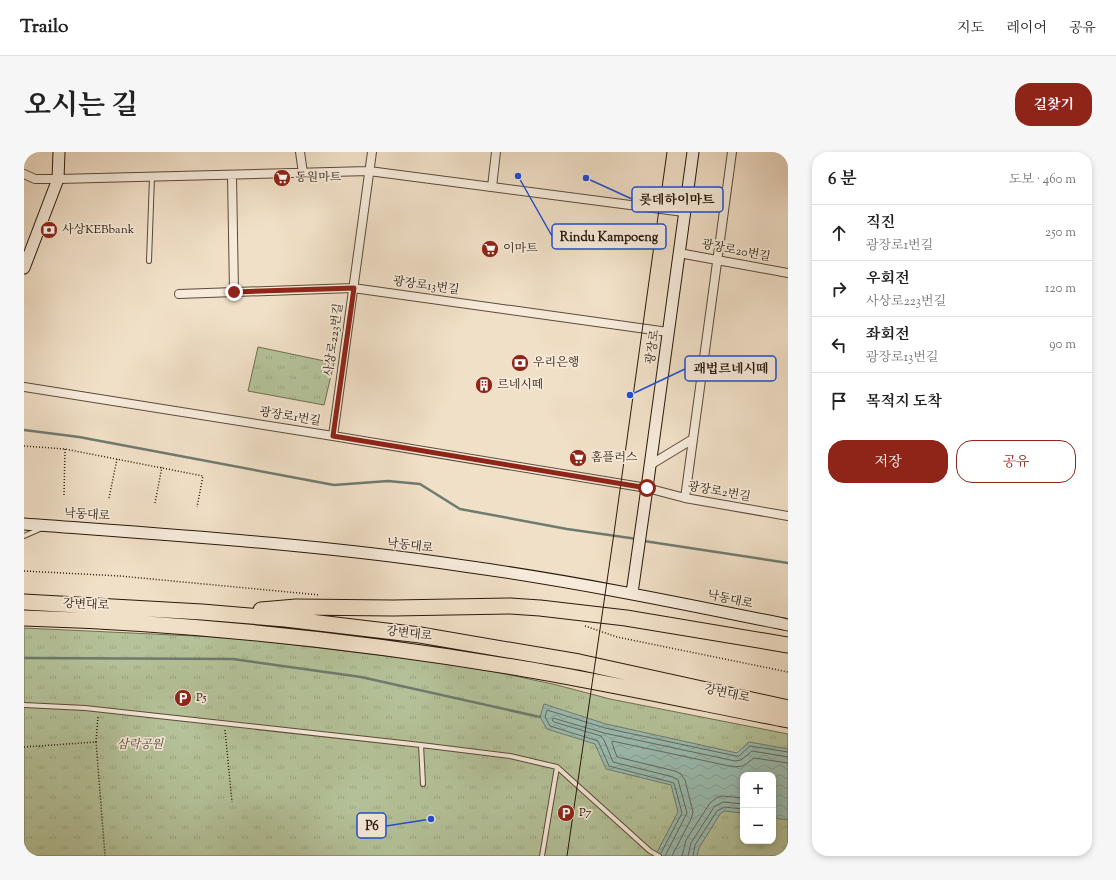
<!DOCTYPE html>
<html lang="ko">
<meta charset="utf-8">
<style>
:root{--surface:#fff;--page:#f6f6f6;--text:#222;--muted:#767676;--line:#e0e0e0;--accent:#8f2418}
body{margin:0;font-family:"Sorts Mill Goudy","Noto Serif KR",serif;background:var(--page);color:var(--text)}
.controls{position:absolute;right:12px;bottom:12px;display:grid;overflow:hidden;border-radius:8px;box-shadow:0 2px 6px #0003}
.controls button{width:36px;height:36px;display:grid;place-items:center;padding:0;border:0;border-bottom:1px solid var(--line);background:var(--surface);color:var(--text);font:20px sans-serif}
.stop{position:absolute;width:12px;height:12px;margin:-9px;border:3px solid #8f2418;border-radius:50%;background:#fff}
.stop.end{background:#8f2418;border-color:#fff;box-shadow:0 1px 4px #0008}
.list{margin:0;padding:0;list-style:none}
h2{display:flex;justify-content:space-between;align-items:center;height:52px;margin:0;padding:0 16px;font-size:17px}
h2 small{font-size:13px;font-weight:400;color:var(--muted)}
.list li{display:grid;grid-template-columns:26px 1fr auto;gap:12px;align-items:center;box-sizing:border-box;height:56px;padding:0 16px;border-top:1px solid var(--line)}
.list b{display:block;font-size:15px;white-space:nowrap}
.list p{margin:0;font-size:13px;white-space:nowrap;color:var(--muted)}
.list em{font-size:13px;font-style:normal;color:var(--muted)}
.actions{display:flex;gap:8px;padding:12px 16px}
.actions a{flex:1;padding:9px 0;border:1px solid var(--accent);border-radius:16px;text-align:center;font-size:14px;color:var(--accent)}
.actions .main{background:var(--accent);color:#fff}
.icon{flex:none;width:22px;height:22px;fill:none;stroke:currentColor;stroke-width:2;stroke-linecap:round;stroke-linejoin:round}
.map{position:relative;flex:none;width:764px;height:704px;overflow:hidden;border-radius:16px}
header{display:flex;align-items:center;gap:24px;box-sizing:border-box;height:56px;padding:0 20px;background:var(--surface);border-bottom:1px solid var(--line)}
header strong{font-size:19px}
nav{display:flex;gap:22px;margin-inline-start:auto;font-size:14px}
.intro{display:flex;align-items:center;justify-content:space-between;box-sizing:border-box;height:96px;padding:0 24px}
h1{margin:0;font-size:28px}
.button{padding:10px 18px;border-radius:16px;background:var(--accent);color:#fff;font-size:14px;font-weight:700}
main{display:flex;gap:24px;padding:0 24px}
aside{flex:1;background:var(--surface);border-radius:16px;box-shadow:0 2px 6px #0003}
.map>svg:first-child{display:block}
.park{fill:url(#park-tufts);stroke:#706e52;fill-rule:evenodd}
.water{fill:url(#water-waves);stroke:#6e7b6f}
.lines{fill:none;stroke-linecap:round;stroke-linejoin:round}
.shore{stroke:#626a5e;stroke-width:1}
.stream{stroke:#6e7b6f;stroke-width:2.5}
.lane-casing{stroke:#5c4a3a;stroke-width:6}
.street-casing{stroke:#5c4a3a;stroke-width:10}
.secondary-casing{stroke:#2a180b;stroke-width:13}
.highway-casing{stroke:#2a180b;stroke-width:17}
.path{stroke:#2a180b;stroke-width:1.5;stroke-dasharray:1 2;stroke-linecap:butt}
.lane{stroke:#f6ebdb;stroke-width:4}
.street{stroke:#f6ebdb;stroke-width:8}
.secondary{stroke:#f6ebdb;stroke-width:11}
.highway{stroke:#f1e0c8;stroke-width:15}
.tram{stroke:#2a180b;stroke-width:1}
.route{stroke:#8f2418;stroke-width:5}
.labels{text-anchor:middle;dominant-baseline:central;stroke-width:3.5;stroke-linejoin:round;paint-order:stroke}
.poi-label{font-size:12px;fill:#2a180b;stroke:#f6ebdb;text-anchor:start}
.street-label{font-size:12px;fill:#2a180b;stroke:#f6ebdb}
.park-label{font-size:12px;font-style:italic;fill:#544b36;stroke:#f6ebdb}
.leader{fill:none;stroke:#1d4ed8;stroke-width:1.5}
.callout-dot{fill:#1d4ed8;stroke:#f6ebdb;stroke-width:1.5}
.callout{fill:#f6ebdb;stroke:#1d4ed8;stroke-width:1.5}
.callout-label{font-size:13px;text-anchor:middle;font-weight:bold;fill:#2a180b}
</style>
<header>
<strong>Trailo</strong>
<nav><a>지도</a><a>레이어</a><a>공유</a></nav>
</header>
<div class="intro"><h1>오시는 길</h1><a class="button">길찾기</a></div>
<main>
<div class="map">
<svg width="764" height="704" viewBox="0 0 764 704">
<defs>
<pattern id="park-tufts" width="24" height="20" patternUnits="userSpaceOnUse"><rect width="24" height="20" fill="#b5c39a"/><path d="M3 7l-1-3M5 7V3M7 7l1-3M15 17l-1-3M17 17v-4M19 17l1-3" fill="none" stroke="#9ca783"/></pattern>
<pattern id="water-waves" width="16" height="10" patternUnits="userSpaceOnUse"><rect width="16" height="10" fill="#9bbdb2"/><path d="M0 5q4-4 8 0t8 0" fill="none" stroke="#86a298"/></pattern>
</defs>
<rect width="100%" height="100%" fill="#f1e0c8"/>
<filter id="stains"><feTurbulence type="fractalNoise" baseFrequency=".005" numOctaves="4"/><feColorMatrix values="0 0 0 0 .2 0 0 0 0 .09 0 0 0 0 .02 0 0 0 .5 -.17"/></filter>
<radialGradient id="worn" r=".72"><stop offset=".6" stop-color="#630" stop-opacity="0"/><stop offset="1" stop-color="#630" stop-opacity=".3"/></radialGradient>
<!-- park -->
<path class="park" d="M234,195l76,16 -10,42 -76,-14z
M0,476l214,10 230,28 89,19 53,14 178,35v122h-764zM719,623h30v66h-30z"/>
<!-- water -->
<path class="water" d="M520,552l62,20 131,29 12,-11 39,7v71l-15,-2v-43h-30v38l-19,-2 -4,3 -21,34 -2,8h-42l23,-44 -7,-27 -65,-16 -11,-25 -48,-15 -7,-12z"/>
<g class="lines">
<!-- shore -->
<path class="shore" d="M637,701l21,-40 -8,-30 -65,-17 -11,-25 -48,-15 -5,-9 2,-7 58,18 131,28h3l11,-10 38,6
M641,704l22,-43 -9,-33 -5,-3 -60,-15 -9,-22 -3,-4 -47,-14 -2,-2 1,-2 51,15 131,28 6,-1 11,-9 36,6
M648,704l19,-37 2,-7 -8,-32 -4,-6 -6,-3 -58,-14 -5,-14v-2l122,26 9,-1 11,-8 34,5
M658,704l4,-16 24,-37 6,-5 6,-2 21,2
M664,704l3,-13 23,-36 9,-5 20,2
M669,704l2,-11 22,-34 7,-4 19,2"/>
<!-- stream -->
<path class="stream" d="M0,278l55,7 255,48 54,-4 32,3 40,25 107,20 70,10
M620,389l144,22
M0,506l209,1 128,18 179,40"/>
<defs>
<path id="lane" d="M125,109l3,-84
M0,384l16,-7
M0,553l61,3 336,37 89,11 47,11 93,84 9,5
M397,593l2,39
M518,704l15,-89"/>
<path id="street" d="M276,0l3,21
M0,22l11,5h23l311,-8 315,41
M208,23l2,117
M468,35l4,-35
M655,101l109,20
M155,142l174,-6 315,44
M0,235l309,49 314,52 38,10 103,18
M309,284l39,-284
M669,287l39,-287
M626,313l43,-26 -8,59"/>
<path id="secondary" d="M0,116l34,-89 1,-27
M0,372c147,11 294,20 440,42 109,15 216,37 324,59
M608,441l15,-105 46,-336"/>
<path id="highway" d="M0,450l178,10 83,7 135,16 159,27 209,46
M237,458l35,-3 97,1 117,-2 30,2 86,10 162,27
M0,466c168,5 336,23 501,51 88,15 176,34 263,51"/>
</defs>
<!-- lane casing -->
<use href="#lane" class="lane-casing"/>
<!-- street casing -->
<use href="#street" class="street-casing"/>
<!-- secondary casing -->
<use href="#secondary" class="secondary-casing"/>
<!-- highway casing -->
<use href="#highway" class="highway-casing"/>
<!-- path -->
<path class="path" d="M0,294l41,3 138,27 -6,31
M40,343l1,-46
M85,346l8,-39
M131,351l7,-36
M0,419l96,5 200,19
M561,474l32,11 171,35
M201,578l7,72
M72,590l2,-26
M0,595l72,-5 9,114"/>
<!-- lane -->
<use href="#lane" class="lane"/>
<!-- street -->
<use href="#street" class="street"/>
<!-- secondary -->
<use href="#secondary" class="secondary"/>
<!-- highway -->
<use href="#highway" class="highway"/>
<!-- tram -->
<path class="tram" d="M543,704l47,-323 53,-381"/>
</g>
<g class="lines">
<!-- route -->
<path class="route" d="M210,140l120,-4 -21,148 314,52"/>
</g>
<!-- icons -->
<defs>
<symbol id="supermarket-disc" viewBox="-11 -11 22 22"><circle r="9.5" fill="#8f2418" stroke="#f6ebdb"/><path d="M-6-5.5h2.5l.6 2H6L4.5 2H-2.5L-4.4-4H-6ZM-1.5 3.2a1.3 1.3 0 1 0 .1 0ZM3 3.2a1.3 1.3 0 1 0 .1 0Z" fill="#fff"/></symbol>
<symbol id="bank-disc" viewBox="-11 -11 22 22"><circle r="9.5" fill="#8f2418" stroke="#f6ebdb"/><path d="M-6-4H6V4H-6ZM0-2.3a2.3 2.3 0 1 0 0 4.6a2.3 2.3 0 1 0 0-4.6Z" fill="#fff"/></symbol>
<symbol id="building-disc" viewBox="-11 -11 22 22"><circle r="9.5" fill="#8f2418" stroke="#f6ebdb"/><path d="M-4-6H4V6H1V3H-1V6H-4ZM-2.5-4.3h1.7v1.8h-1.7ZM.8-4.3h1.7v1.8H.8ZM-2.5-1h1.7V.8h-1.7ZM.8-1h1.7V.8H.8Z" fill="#fff"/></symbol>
<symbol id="parking-disc" viewBox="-11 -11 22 22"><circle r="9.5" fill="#8f2418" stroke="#f6ebdb"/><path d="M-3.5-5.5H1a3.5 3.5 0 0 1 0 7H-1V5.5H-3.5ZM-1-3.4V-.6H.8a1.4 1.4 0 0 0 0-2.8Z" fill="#fff"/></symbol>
</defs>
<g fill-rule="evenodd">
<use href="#supermarket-disc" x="248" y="16" width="20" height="20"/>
<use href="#bank-disc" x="15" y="68" width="20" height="20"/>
<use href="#supermarket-disc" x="456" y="87" width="20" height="20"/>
<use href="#bank-disc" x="486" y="201" width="20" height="20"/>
<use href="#building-disc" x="450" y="223" width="20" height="20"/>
<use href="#supermarket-disc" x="544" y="296" width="20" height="20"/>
<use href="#parking-disc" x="149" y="536" width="20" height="20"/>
<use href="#parking-disc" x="532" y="651" width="20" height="20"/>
</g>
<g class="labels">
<!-- poi labels -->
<g class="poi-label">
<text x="271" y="26">동원마트</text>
<text x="38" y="78">사상KEBbank</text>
<text x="479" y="97">이마트</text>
<text x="509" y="211">우리은행</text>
<text x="473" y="233">르네시떼</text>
<text x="567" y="306">홈플러스</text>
<text x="172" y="546">P5</text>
<text x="555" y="661">P7</text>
</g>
<!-- street labels -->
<g class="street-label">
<text transform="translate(712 99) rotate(11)">광장로20번길</text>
<text transform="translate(402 134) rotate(8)">광장로13번길</text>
<text transform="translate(310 188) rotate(-82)">사상로223번길</text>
<text transform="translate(629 195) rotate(-82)">광장로</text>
<text transform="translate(266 265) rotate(9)">광장로1번길</text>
<text transform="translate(695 340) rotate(10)">광장로2번길</text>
<text transform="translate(63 363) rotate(4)">낙동대로</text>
<text transform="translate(386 394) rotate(7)">낙동대로</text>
<text transform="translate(706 448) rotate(12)">낙동대로</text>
<text transform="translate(62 453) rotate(3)">강변대로</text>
<text transform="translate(385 482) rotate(7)">강변대로</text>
<text transform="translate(703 542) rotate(12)">강변대로</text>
</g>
<!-- park labels -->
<g class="park-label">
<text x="116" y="593">삼락공원</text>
</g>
</g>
<!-- callouts -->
<path class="leader" d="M562 26L608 47M494 24L528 84M606 243L661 217M407 667L362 674"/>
<g class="callout-dot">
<circle cx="562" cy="26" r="4"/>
<circle cx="494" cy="24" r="4"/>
<circle cx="606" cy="243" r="4"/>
<circle cx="407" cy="667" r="4"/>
</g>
<g class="callout">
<rect x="608" y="35" width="91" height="25" rx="4"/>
<rect x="528" y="72" width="114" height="25" rx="4"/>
<rect x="661" y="204" width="91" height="25" rx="4"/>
<rect x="333" y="661" width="29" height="25" rx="4"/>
</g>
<g class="callout-label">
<text x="653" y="52">롯데하이마트</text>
<text x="585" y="89">Rindu Kampoeng</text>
<text x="707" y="221">괘법르네시떼</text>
<text x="348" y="678">P6</text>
</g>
<rect width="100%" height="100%" filter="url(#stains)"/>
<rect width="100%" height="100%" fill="url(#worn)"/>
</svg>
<div class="controls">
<button>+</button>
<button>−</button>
</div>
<div class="stop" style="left:623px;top:336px"></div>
<div class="stop end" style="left:210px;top:140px"></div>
</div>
<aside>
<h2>6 분<small>도보 · 460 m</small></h2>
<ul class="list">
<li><svg class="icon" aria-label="ahead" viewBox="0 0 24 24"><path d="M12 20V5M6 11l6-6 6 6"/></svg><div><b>직진</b><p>광장로1번길</p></div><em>250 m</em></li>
<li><svg class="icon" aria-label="right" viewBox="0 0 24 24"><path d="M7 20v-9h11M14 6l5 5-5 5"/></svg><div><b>우회전</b><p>사상로223번길</p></div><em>120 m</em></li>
<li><svg class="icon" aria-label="left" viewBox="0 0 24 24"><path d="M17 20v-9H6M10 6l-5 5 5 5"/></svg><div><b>좌회전</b><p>광장로13번길</p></div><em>90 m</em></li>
<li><svg class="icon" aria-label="arrive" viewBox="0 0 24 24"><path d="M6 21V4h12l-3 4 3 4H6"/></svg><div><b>목적지 도착</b></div></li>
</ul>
<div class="actions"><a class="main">저장</a><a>공유</a></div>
</aside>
</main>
